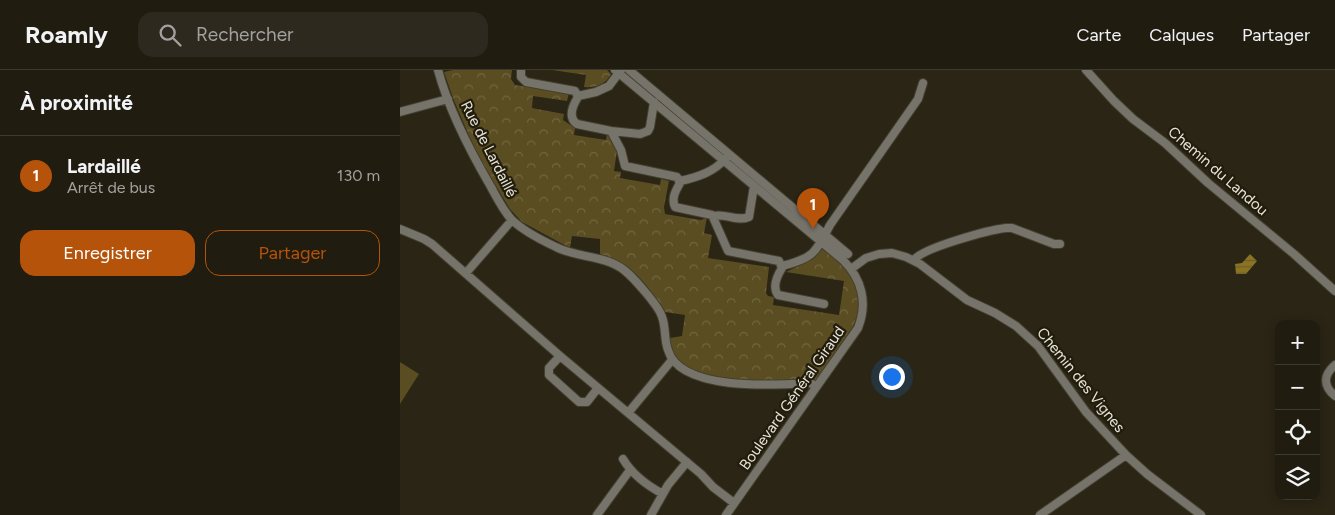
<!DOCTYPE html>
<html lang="fr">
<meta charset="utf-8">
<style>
:root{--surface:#201c10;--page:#2d291e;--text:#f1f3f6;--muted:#a2a19f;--line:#3d3a30;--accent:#b45309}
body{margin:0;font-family:Figtree,sans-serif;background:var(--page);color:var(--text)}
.controls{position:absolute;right:15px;bottom:15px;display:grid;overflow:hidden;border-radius:10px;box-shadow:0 2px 12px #0003}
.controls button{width:45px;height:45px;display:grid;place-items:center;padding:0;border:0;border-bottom:1px solid var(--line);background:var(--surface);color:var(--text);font:25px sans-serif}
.you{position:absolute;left:491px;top:306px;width:18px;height:18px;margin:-12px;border:4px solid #fff;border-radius:50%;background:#1a73e8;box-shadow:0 0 0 8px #1a73e833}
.badge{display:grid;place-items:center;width:32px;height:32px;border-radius:50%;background:var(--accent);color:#fff;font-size:16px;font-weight:700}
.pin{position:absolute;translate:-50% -41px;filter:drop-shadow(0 1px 2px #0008)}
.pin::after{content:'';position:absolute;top:26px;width:18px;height:15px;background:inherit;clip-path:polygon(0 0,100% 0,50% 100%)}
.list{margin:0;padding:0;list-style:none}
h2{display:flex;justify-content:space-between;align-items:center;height:65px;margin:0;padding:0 20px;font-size:21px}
h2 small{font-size:16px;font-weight:400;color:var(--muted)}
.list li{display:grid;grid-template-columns:32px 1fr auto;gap:15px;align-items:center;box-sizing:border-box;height:80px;padding:0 20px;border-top:1px solid var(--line)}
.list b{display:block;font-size:19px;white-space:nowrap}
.list p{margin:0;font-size:16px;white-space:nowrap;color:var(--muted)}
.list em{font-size:16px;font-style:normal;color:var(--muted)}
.actions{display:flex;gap:10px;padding:15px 20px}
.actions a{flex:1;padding:11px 0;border:1px solid var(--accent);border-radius:15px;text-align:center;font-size:18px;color:var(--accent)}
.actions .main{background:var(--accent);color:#fff}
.icon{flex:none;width:28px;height:28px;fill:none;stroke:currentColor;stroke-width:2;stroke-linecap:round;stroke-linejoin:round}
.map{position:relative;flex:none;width:935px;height:445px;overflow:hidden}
header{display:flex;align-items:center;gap:30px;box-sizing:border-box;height:70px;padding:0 25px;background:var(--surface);border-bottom:1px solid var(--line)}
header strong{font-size:24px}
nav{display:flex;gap:28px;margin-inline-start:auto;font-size:18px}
.search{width:350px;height:45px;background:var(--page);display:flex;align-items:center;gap:12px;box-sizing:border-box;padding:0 18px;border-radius:15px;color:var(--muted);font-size:19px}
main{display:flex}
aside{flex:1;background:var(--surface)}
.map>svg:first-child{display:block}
.grass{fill:#5a4d22}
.park{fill:url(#park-crowns)}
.water{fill:url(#water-rules)}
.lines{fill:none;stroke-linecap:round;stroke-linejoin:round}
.minor-casing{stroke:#444030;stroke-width:10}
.minor{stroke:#76736b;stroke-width:8}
.labels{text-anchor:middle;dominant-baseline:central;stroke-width:4.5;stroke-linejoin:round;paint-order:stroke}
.street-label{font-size:15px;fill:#e7e4d9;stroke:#211c0c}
</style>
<header>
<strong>Roamly</strong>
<div class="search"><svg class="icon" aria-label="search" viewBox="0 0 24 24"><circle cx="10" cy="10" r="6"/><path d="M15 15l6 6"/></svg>Rechercher</div>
<nav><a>Carte</a><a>Calques</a><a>Partager</a></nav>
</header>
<main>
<aside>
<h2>À proximité<small></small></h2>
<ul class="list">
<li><span class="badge">1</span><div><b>Lardaillé</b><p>Arrêt de bus</p></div><em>130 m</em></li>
</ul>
<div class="actions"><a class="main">Enregistrer</a><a>Partager</a></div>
</aside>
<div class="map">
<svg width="935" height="445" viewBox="0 0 935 445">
<defs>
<pattern id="park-crowns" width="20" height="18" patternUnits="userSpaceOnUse" patternTransform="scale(1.25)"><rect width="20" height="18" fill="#5a4d22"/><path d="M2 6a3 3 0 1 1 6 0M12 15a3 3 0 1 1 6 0" fill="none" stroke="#726642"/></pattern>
<pattern id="water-rules" width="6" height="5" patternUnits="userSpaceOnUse" patternTransform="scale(1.25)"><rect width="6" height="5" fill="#8b7322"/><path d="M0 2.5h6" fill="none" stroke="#6c5e30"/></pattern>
</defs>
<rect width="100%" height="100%" fill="#2a2515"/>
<!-- grass -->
<path class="grass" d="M0,292l19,12 -19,30z"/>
<!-- park -->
<path class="park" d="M53,0h59l-1,9 4,6 54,8 -2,8 -34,-5 -1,12 32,6 -1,6 12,8 -1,7 32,5 1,-7 10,18 -3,20 7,1 -1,6 40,7 1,-6 8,2 -5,26 1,7 36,6 6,-3 -3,16 8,2 -4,23 61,9 -3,26 2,3 6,1 -1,8 66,10 5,-34 -58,-9 24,-12 13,-12c8,7 18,14 26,23 29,38 -10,79 -32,109 -35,0 -119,8 -142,-23 -4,-5 -4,-13 -5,-19l12,-2 3,-21 -20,-3c-11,-17 -23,-35 -39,-46 -7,-6 -18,-8 -26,-12v-15l-28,-3 -2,12 -48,-26 -12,-13 -25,-41 -15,-30 -17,-40 -9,-26z
M152,0h55l4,4c-6,11 -15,14 -27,13l2,-12z"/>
<!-- water -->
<path class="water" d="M850,184l7,7 -11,13h-10l-1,-10 7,-1z"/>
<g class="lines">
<defs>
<path id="minor" d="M38,0c11,41 32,81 53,117 6,11 12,23 20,32 12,12 30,21 45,28 21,11 49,8 68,23 9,7 35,36 38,47 4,10 2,23 6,33 12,42 109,35 143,33l5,4
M121,0v7l5,5 49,9 3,6c-5,8 -11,20 -1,27l34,7 10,19 4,16 52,11 3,6c-4,7 -9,15 -5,24l37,8 16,36 51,10 3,7c-5,8 -10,19 -4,27l46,9
M215,0l228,190c19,19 25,43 15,68l-132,187
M229,0l219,184
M686,0l28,31 19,18 32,24 43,40 86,71 41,37
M178,26l18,-4 13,-6 12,-16
M0,42l48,-13
M211,61l29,3 8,-3 2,-4 4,-25
M280,111c18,-4 34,-9 46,-23
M314,146c11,-3 23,6 35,1l5,-31
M0,159l24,10 8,5 128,112 141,118 12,13 21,16
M514,190c8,-12 75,-30 92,-32h6l42,16h6
M382,196c32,-8 33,-13 48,-41l88,-126 5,-16
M451,199l15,-11 13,-4 13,-1 14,4 14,7 47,36 28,13 21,13 22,20 48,66 40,43 21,19 54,41
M66,203l46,-53
M160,286l-11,12v7l30,27h8l11,-14
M935,295c-12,10 -12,21 0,31
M228,343l44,-53
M223,389c9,15 25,27 40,35
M197,445l33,-45
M251,445l17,-30 19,-23
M640,445l86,-60"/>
</defs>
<!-- minor casing -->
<use href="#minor" class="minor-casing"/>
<!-- minor -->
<use href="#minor" class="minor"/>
</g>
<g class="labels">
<!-- street labels -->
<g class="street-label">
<text transform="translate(89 79) rotate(63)">Rue de Lardaillé</text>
<text transform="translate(818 101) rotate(41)">Chemin du Landou</text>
<text transform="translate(681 310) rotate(51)">Chemin des Vignes</text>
<text transform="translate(392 328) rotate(-55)">Boulevard Général Giraud</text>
</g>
</g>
</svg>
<div class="controls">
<button>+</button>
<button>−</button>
<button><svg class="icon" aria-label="locate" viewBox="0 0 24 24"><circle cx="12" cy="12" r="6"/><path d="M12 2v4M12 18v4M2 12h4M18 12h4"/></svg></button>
<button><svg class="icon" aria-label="layers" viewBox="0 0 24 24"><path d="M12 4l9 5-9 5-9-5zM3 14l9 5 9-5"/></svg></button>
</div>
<div class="you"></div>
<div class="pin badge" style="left:413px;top:159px">1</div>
</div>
</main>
